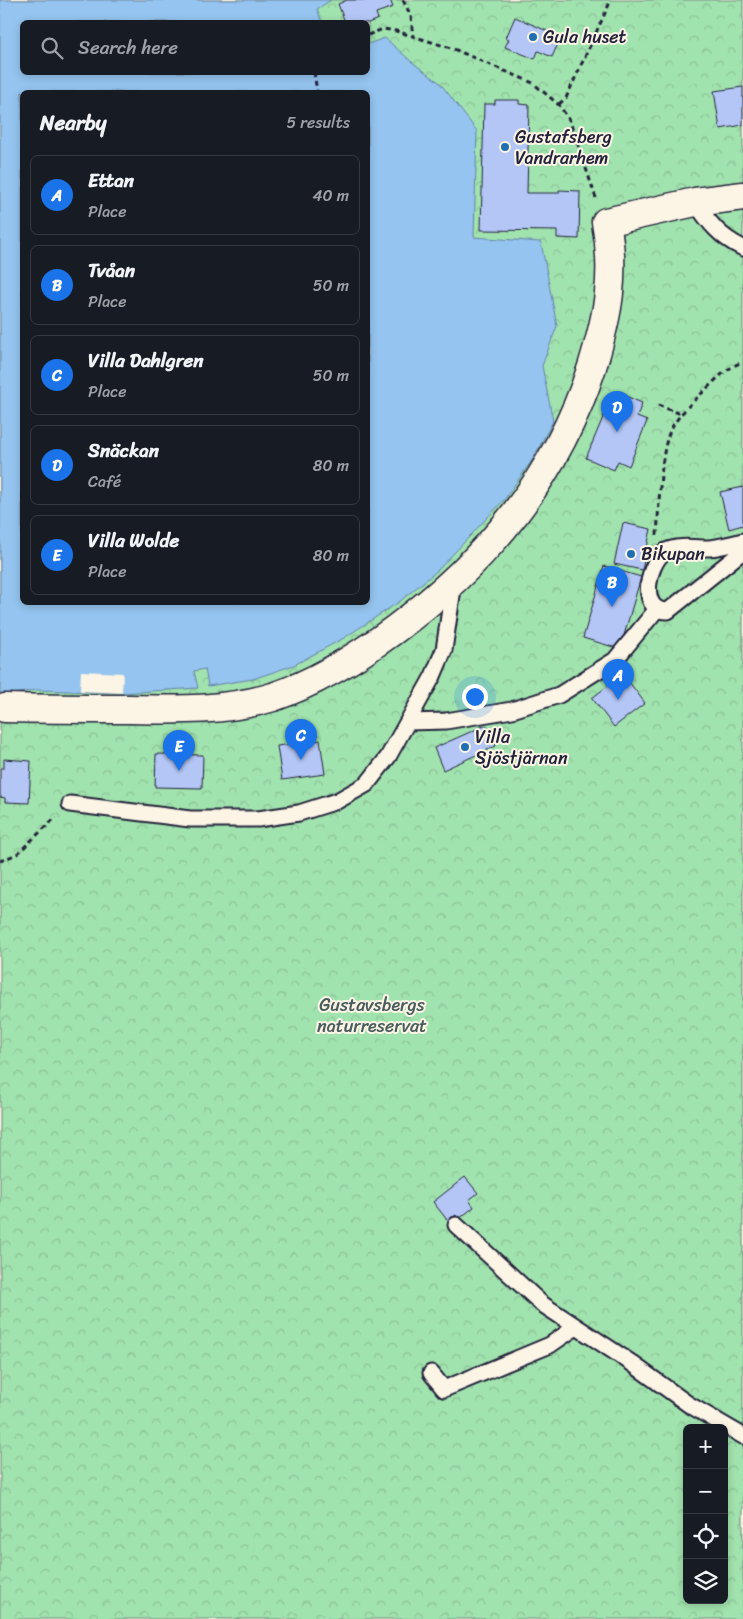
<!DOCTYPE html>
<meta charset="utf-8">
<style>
:root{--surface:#171b24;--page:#20242c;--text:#f1f3f6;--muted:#9ea1a6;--line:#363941;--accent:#1a73e8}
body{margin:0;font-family:Sriracha,sans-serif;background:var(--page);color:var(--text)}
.controls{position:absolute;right:15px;bottom:15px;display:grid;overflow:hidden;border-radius:8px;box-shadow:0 2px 8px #0003}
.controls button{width:45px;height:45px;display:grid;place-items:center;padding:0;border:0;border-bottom:1px solid var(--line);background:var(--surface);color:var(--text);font:25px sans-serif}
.you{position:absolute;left:474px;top:696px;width:18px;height:18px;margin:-12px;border:4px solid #fff;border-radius:50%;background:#1a73e8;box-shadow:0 0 0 8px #1a73e833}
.badge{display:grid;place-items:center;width:32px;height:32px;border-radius:50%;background:var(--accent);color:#fff;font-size:16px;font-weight:700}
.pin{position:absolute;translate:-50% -41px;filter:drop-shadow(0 1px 2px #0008)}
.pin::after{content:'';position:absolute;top:26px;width:18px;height:15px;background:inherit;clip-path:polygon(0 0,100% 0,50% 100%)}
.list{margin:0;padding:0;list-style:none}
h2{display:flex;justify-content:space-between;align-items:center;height:65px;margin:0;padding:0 20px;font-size:21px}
h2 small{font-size:16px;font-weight:400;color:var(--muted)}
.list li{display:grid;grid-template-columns:32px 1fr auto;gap:15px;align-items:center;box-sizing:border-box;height:80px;margin:0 10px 10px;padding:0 10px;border:1px solid var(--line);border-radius:8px}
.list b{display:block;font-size:19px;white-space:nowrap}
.list p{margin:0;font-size:16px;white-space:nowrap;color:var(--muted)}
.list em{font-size:16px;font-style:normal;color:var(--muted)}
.icon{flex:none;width:28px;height:28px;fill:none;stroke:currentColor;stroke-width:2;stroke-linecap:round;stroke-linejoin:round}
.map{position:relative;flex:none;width:743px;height:1619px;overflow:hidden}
.search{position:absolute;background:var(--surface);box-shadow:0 2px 8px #0003;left:20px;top:20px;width:350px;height:55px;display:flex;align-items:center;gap:12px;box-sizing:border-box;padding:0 18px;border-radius:8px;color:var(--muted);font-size:19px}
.panel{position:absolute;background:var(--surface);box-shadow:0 2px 8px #0003;left:20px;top:90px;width:350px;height:515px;border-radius:8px}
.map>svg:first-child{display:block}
.park{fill:url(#park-crowns);stroke:#628274;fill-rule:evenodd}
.water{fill:#94c4ef;stroke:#6683a7;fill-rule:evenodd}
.pier{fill:#fcf5e5}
.building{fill:#b4c6f6;stroke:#22223b}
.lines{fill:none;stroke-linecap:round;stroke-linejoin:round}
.lane-casing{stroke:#22223b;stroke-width:19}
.street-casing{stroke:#22223b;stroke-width:31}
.path{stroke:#22223b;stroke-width:3;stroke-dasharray:5 4;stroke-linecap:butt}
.lane{stroke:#fcf5e5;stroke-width:15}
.street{stroke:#fcf5e5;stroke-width:28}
.poi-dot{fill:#1f6fb2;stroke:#fcf5e5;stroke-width:2}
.labels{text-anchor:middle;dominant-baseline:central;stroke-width:4;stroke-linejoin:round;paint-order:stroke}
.poi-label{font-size:18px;fill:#22223b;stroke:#fcf5e5;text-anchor:start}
.park-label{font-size:18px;fill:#485c5e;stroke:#fcf5e5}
</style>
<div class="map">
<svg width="743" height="1619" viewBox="0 0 743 1619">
<defs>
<pattern id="park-crowns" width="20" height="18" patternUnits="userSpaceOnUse" patternTransform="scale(1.25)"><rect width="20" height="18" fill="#a1e3ae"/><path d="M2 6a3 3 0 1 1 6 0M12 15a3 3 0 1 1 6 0" fill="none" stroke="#8ac297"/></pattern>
</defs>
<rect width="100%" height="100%" fill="#fcf5e5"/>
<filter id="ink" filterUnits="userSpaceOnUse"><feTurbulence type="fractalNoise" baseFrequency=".02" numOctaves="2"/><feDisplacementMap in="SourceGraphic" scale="10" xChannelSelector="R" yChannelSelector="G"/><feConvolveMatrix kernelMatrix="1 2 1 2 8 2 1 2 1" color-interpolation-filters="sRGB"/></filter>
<g filter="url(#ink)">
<!-- park -->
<path class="park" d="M0,0h743v1619h-743zM22,22h346v50h-346zM22,92h346v510h-346zM687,1428h37v172h-37z"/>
<!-- water -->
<path class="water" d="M0,0h331l-14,9 5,13h-300v50h346v-28l17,-6 27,24 28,21 37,48 -3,106 67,5 16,84 -15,40 11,55 -20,38 -29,41 -66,70 -39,32 -55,36 -50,27 -41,14 -45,7 -3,-17 -11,2 4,17 -76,5 -85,-3 -37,6zM22,92h346v510h-346z"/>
<!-- pier -->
<path class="pier" d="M81,671l42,2 -1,20 -42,-2z"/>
<!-- building -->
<path class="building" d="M347,0h43l3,7 -17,6 2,6 -10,4 -23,-1 -7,-18z
M515,17l46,20 -9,20 -14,-6 -3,8 -30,-12 4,-8 -3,-1z
M743,87v38l-23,4 -6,-38z
M495,100h24v4l10,1 -2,88h32v-3l21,1 -1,48 -22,-1v-7l-76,-1 3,-126h11z
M614,391l28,12 -5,14 10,4 -18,45 -11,-5 -4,9 -28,-12z
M743,487v38l-14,4 -9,-37z
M623,523l28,6 -9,41 -28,-6z
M604,566l37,11 -21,72 -37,-11z
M623,674l22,29 -31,24 -22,-29z
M486,725l10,21 -53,24 -9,-22z
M320,740l5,34 -43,6 -5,-34z
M156,754l47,1 -1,33 -47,-1z
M4,759l27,2 -2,42 -24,-1v-4l-5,-1v-29h4z
M465,1177l13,16 -9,7 5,7 -15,12 -3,-4 -8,6 -15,-19z"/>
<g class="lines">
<defs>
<path id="lane" d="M695,202c14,21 25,35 48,46
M743,541c-11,3 -22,6 -34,7 -13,0 -31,-3 -43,3 -18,10 -29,61 2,60l75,-60
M408,722l38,-1 66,-11 47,-15 56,-35 42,-51
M70,804l120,15h68l41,-6 38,-12 30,-17 21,-27 45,-81 11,-26 10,-68
M456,1225l86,79 88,58 58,42 55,32
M431,1373l13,16 106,-44 26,-18"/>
<path id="street" d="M5,708c42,1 84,1 125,1 48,1 97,2 143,-12 44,-15 83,-39 121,-67 93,-69 162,-152 198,-263 16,-52 24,-91 14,-145l89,-20 48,-6"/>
</defs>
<!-- lane casing -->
<use href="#lane" class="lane-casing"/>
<!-- street casing -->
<use href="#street" class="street-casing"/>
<!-- path -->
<path class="path" d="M403,0l8,16 2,21
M368,35l15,-6 13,2 55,17 82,35 26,22 11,16 26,77
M314,72l3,20
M559,104l7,-6 45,-98
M658,405l23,9
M657,535c2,-26 3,-86 14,-106 8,-15 21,-26 33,-38 12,-11 23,-24 39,-29
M0,861l17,-7 39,-37"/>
<!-- lane -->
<use href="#lane" class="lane"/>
<!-- street -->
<use href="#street" class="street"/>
</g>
</g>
<!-- markers -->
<g class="poi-dot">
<circle cx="533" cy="37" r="5"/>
<circle cx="505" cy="147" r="5"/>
<circle cx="631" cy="554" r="5"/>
<circle cx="465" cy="747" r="5"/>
</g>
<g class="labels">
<!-- poi labels -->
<g class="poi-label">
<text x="543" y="37">Gula huset</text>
<text x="515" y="137">Gustafsberg<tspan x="515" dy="21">Vandrarhem</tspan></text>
<text x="641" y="554">Bikupan</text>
<text x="475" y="737">Villa<tspan x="475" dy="21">Sjöstjärnan</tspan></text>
</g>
<!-- park labels -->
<g class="park-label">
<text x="372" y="1005">Gustavsbergs<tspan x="372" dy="21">naturreservat</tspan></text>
</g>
</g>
</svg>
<div class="controls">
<button>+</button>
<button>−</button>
<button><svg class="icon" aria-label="locate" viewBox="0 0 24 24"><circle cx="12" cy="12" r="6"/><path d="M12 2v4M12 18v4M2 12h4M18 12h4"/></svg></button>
<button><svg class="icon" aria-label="layers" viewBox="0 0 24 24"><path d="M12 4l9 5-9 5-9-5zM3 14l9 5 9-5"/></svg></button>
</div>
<div class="you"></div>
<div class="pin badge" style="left:618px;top:700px">A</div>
<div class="pin badge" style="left:612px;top:607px">B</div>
<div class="pin badge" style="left:301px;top:760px">C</div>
<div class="pin badge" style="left:617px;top:432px">D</div>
<div class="pin badge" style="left:179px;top:771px">E</div>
<div class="search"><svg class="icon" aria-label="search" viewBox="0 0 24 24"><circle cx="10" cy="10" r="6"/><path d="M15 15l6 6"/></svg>Search here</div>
<section class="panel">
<h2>Nearby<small>5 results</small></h2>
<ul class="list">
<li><span class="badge">A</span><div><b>Ettan</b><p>Place</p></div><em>40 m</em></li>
<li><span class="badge">B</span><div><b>Tvåan</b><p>Place</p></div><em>50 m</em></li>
<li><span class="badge">C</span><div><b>Villa Dahlgren</b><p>Place</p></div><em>50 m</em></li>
<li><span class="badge">D</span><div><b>Snäckan</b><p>Café</p></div><em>80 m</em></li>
<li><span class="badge">E</span><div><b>Villa Wolde</b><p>Place</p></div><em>80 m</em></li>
</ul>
</section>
</div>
